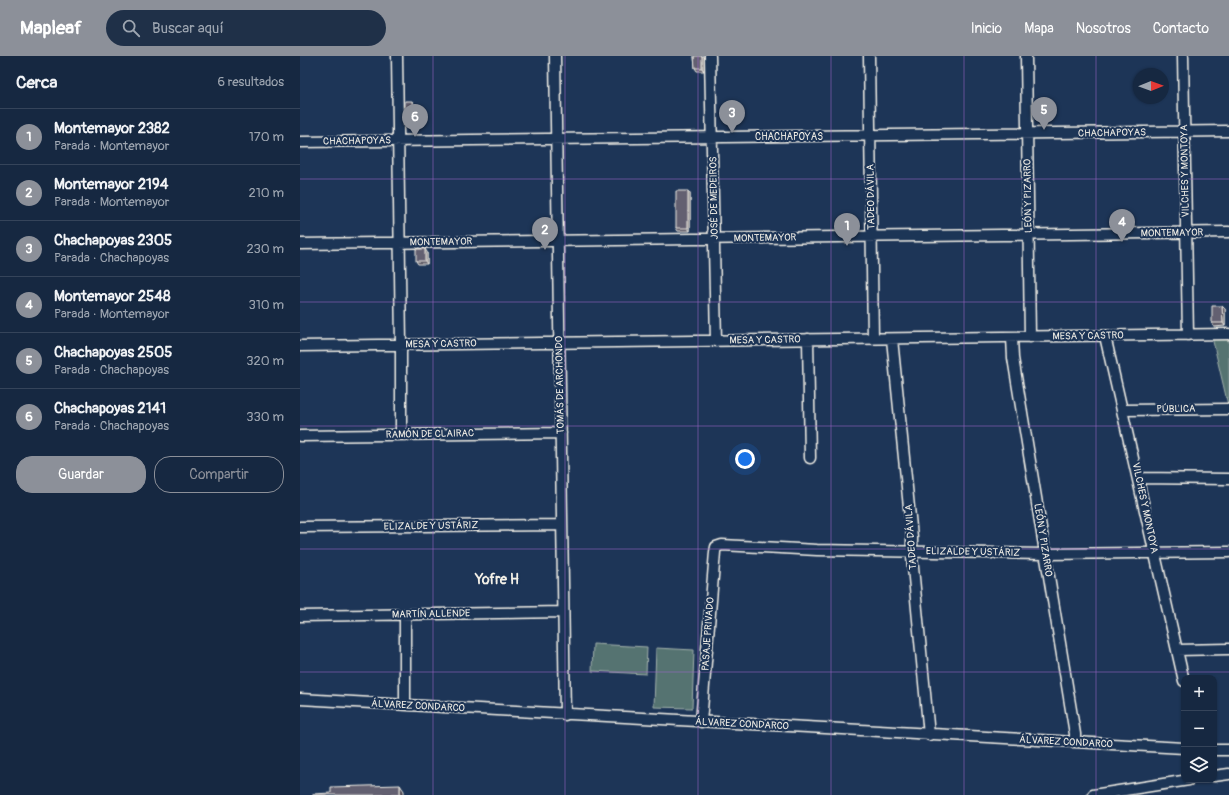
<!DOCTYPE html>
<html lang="es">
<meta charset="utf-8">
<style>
:root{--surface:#162841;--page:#1f3048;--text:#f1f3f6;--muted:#9ea6b1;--line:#35445a;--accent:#8c9099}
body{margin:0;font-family:Pangolin,sans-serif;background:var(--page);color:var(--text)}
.controls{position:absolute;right:12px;bottom:12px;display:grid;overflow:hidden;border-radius:8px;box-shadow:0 1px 3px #0004}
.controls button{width:36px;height:36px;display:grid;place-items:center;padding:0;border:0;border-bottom:1px solid var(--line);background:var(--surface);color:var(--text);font:20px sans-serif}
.compass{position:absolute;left:833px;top:12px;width:36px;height:36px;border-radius:50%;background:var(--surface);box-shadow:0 1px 3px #0004;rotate:89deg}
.you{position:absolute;left:445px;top:403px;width:14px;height:14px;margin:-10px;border:3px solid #fff;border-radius:50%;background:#1a73e8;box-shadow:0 0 0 6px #1a73e833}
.badge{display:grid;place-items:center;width:26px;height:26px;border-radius:50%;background:var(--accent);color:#fff;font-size:13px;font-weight:700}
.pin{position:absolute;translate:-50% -33px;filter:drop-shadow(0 1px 2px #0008)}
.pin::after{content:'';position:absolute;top:21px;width:14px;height:12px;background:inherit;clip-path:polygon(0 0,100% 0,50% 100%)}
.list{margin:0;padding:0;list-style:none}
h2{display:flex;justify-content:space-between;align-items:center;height:52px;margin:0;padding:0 16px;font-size:17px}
h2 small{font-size:13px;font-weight:400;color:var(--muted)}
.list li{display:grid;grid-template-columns:26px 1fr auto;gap:12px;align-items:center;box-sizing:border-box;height:56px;padding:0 16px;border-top:1px solid var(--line)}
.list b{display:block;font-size:15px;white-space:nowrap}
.list p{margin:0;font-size:13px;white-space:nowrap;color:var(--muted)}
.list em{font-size:13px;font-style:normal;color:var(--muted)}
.actions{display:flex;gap:8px;padding:12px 16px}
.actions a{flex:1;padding:9px 0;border:1px solid var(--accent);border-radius:16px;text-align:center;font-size:14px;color:var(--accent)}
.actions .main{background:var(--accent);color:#fff}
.icon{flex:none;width:22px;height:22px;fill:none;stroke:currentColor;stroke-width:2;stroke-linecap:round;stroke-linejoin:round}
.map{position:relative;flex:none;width:929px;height:739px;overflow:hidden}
header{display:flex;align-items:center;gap:24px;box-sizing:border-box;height:56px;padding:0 20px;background:var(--accent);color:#fff}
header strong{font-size:19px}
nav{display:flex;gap:22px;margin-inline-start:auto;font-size:14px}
.search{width:280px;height:36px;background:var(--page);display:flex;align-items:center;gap:10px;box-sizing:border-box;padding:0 14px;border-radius:22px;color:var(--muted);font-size:15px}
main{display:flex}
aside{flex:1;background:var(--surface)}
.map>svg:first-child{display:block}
.green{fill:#547371;stroke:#a4b2ac}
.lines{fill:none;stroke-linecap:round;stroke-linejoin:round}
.minor-casing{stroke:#f4f1e8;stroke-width:13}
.minor{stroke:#1d3557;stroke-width:10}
.wall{fill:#565361;stroke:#f4f1e8}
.shaded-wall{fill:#46434f;stroke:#f4f1e8}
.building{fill:#646071;stroke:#f4f1e8}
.grid{fill:none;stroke:#9f67cb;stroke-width:1;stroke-opacity:0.55}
.labels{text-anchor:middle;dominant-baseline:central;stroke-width:4;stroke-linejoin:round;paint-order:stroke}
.street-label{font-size:10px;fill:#f4f1e8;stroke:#1d3557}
.district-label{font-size:14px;font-weight:bold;fill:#f4f1e8;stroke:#1d3557}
</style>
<header>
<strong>Mapleaf</strong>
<div class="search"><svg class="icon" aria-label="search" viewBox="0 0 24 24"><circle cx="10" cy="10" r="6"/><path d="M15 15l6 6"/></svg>Buscar aquí</div>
<nav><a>Inicio</a><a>Mapa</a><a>Nosotros</a><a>Contacto</a></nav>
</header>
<main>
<aside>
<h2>Cerca<small>6 resultados</small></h2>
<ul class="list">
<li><span class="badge">1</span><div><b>Montemayor 2382</b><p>Parada · Montemayor</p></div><em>170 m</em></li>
<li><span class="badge">2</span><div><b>Montemayor 2194</b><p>Parada · Montemayor</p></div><em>210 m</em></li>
<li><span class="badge">3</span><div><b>Chachapoyas 2305</b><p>Parada · Chachapoyas</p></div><em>230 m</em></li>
<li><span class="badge">4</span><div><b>Montemayor 2548</b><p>Parada · Montemayor</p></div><em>310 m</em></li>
<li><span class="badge">5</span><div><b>Chachapoyas 2505</b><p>Parada · Chachapoyas</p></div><em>320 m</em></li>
<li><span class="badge">6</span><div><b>Chachapoyas 2141</b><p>Parada · Chachapoyas</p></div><em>330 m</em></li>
</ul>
<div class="actions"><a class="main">Guardar</a><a>Compartir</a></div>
</aside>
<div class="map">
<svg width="929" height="739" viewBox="0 0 929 739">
<rect width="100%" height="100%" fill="#1d3557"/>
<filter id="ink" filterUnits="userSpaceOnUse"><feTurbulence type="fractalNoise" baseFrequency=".025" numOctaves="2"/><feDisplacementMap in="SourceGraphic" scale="8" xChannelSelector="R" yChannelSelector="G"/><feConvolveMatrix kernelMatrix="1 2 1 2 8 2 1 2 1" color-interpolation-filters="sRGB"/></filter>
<g filter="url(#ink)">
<!-- green -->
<path class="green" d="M912,281h17v68h-1z
M293,588l54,3 -1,27 -54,-3z
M356,592l38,2 -2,58 -38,-1z"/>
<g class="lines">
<defs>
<path id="minor" d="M97,0l4,288v91
M255,0l10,659
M410,0l6,285
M569,0l4,283
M726,0l4,281
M883,0l5,279
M0,86l929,-11
M0,188l929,-12
M805,280l79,345
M712,281l1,21 62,376v8
M508,283l2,119
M592,283l20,198v20l17,178
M0,290l929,-12
M823,354l106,-1
M0,380l261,-3
M838,422l91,1
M0,471l262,-2
M105,559v90
M0,560l263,-4
M877,594l52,-1
M0,643l884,49
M401,666l14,-170 1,-5 6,-2 95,5 228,4 184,-2
M914,694h15
M914,720l15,-2
M793,739l96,-15"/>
</defs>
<!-- minor casing -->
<use href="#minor" class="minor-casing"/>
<!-- minor -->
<use href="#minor" class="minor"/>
</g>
<!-- wall -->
<path class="wall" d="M394,0l10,15h-7l-2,-3z
M114,48l1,11h-7l-3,-3z
M388,135l2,3v37h-12l-2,-3z
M127,196v12h-9l-2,-3z
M925,253v17l-11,1 -2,-4z"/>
<!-- shaded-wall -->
<path class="shaded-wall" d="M402,0h2v15l-2,-3z
M112,45l2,3 1,11 -2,-3z
M388,135l2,3v37l-2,-3z
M125,193l2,3v12l-2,-3z
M922,250l3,3v17l-2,-3z
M100,729l4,6v4h-4z"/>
<!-- building -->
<path class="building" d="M394,0h8v12h-7z
M105,45h7l1,11h-8z
M376,135h12v37h-12z
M116,193h9v12h-9z
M912,250h10l1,17h-11z
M100,729v10h-87v-1l18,-1v-6z"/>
</g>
<!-- grid -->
<path class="grid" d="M133,0v739M265,0v739M398,0v739M531,0v739M664,0v739M796,0v739M0,123h929M0,246h929M0,370h929M0,493h929M0,616h929"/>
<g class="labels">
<!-- street labels -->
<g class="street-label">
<text transform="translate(812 77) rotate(-1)">CHACHAPOYAS</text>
<text x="489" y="81">CHACHAPOYAS</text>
<text transform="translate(57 85) rotate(-1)">CHACHAPOYAS</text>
<text transform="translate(885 115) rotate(-91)">VILCHES Y MONTOYA</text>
<text transform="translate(728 140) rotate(-91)">LEÓN Y PIZARRO</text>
<text transform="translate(571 141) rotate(-91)">TADEO DÁVILA</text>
<text transform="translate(414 142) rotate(-91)">JOSÉ DE MEDEIROS</text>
<text transform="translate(872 177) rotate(-1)">MONTEMAYOR</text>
<text transform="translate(465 182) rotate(-1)">MONTEMAYOR</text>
<text transform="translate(141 186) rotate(-1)">MONTEMAYOR</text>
<text transform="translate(788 280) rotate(-1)">MESA Y CASTRO</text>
<text transform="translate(465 284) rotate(-1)">MESA Y CASTRO</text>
<text transform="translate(141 288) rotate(-1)">MESA Y CASTRO</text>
<text transform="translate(260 329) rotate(-91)">TOMÁS DE ARCHONDO</text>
<text transform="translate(876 353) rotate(-1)">PÚBLICA</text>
<text transform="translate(130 378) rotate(-1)">RAMÓN DE CLAIRAC</text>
<text transform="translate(845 452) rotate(78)">VILCHES Y MONTOYA</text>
<text transform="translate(131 470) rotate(-1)">ELIZALDE Y USTÁRIZ</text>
<text transform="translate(611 481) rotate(-94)">TADEO DÁVILA</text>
<text transform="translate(743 484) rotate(81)">LEÓN Y PIZARRO</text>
<text transform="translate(673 496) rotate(1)">ELIZALDE Y USTÁRIZ</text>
<text transform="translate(131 558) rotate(-1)">MARTÍN ALLENDE</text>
<text transform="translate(408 578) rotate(-86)">PASAJE PRIVADO</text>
<text transform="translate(118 650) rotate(3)">ÁLVAREZ CONDARCO</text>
<text transform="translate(442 668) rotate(3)">ÁLVAREZ CONDARCO</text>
<text transform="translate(766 686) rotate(3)">ÁLVAREZ CONDARCO</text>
</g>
<!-- district labels -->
<g class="district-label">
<text x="197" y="523">Yofre H</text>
</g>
</g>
</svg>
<div class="controls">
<button>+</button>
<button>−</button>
<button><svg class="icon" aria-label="layers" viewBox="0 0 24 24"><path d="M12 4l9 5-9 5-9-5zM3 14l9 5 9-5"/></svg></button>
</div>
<svg class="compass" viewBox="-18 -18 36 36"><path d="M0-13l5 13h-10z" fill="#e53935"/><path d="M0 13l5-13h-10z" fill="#9ea6b1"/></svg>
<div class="you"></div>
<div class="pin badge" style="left:547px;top:190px">1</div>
<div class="pin badge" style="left:245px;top:194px">2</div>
<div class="pin badge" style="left:432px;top:77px">3</div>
<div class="pin badge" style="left:822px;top:186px">4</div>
<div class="pin badge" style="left:744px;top:74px">5</div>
<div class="pin badge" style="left:115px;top:81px">6</div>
</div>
</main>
